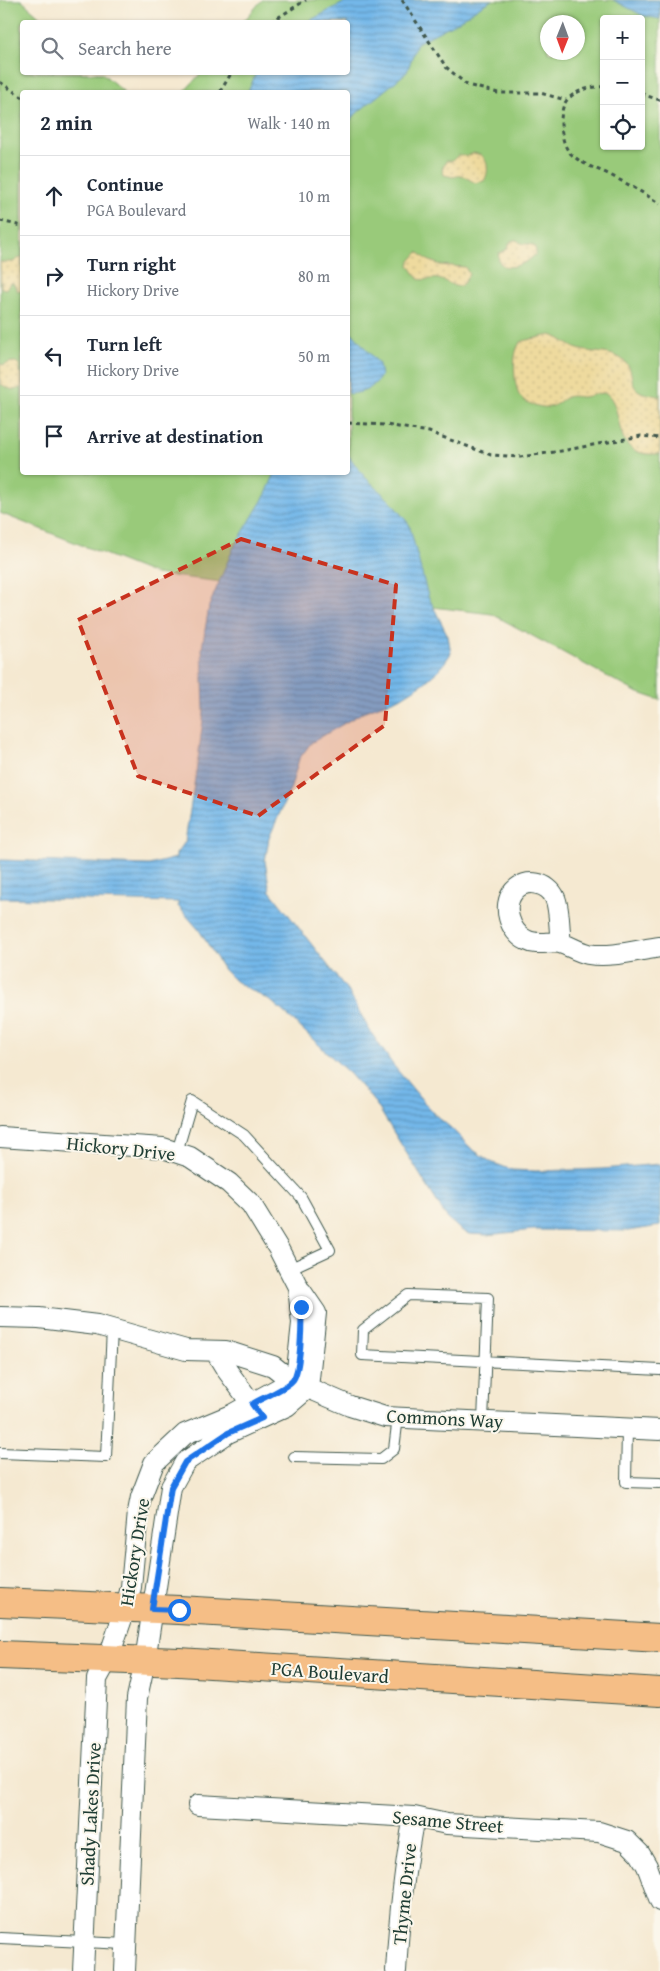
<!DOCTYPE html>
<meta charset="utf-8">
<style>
:root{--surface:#fff;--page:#f2f2f3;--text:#1f2937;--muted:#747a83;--line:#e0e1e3}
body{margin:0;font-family:"Gentium Book Plus",serif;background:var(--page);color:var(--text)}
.controls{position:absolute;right:15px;top:15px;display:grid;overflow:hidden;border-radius:5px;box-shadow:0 1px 4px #0004}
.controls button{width:45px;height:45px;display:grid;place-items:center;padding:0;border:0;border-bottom:1px solid var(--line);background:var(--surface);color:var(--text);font:25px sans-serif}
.compass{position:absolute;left:540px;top:15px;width:45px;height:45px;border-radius:50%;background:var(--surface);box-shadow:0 1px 4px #0004;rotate:181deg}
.stop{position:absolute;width:15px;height:15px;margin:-11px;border:4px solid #1a73e8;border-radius:50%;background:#fff}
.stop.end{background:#1a73e8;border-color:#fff;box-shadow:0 1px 5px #0008}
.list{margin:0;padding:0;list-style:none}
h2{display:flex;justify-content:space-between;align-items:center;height:65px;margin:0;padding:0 20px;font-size:21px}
h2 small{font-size:16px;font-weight:400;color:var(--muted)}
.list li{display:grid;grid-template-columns:32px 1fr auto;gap:15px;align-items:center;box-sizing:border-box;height:80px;padding:0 20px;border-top:1px solid var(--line)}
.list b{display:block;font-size:19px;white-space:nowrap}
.list p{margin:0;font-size:16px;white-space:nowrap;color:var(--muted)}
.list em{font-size:16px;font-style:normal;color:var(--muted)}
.icon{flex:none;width:28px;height:28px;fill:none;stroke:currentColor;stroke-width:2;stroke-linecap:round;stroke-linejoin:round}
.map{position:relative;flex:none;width:660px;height:1971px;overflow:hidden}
.search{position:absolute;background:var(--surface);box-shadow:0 1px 4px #0004;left:20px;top:20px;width:330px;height:55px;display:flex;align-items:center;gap:12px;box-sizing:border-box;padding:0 18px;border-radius:5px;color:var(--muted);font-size:19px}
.panel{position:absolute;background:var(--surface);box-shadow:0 1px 4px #0004;left:20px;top:90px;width:330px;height:385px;border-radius:5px}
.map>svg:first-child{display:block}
.green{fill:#99ca7a;stroke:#5c8457;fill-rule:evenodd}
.sand{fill:url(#sand-dots);stroke:#868c69}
.water{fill:url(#water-rules);stroke:#497a8e}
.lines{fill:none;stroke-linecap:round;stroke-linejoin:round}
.service-casing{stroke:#3f574c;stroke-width:12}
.minor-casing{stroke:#3f574c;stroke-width:22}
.primary-casing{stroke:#3f574c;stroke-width:30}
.path{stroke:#3f574c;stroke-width:3;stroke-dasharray:4 4;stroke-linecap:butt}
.service{stroke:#fff;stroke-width:10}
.minor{stroke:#fff;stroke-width:20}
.primary{stroke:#f5be86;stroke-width:28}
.route{stroke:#1a73e8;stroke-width:6}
.marked{fill:#c8321e;fill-opacity:0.2;stroke:#c8321e;stroke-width:4;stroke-dasharray:10 6;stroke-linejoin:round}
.labels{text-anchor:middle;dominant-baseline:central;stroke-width:4;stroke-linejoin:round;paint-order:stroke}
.street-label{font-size:19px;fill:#1f3d34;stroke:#fbf7ec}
</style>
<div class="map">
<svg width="660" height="1971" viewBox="0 0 660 1971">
<defs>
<pattern id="sand-dots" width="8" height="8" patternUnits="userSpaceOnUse" patternTransform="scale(1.25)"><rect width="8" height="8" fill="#eeda9e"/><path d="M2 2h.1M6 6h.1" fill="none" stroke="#ccbc89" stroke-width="1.8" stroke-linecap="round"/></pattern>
<pattern id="water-rules" width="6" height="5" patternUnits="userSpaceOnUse" patternTransform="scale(1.25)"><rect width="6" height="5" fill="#73b7e9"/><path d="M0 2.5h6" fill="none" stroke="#5e96be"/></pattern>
</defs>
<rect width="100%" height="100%" fill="#fbf7ec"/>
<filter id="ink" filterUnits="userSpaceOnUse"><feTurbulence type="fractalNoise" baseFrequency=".02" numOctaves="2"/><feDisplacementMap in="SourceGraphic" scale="10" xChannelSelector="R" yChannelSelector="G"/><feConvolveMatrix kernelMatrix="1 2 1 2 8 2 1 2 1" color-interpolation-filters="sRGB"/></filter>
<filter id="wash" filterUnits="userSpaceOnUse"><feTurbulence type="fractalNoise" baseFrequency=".0096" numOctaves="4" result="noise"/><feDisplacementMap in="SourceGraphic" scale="20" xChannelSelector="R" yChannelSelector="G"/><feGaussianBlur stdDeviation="1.12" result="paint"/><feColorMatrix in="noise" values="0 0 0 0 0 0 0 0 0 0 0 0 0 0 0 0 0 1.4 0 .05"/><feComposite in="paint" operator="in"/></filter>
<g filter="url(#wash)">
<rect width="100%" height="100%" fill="#f5e9d1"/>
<!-- green -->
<path class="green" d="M0,0h21l25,22h-24v50l80,1 22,19h-102v380h326v-380h-164l17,-19 147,-1v-50h-105l19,-22h398v700l-24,-8 -144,-78 -337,-40 -155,-61zM604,19h37v127h-37zM548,22h30v30h-30z"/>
<!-- sand -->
<path class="sand" d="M474,153l7,2c8,6 8,18 3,26l-9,2 -13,-8 -9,2 -9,-2 -2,-6 4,-8h6l6,-6 9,1z
M514,240h3c7,8 19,-1 19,13 -7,12 -42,24 -37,0l7,-3 5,-9z
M418,252l10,8 12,5 25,2 4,7c-11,22 -14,9 -31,5 -7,-1 -13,2 -20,0l-9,-14 1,-4z
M22,256v36l-5,-2 -4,-7h-3l-4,6 -5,-1 -1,-26h13z
M551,335c11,3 17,11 27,14 16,5 37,1 48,14 9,9 2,23 15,29 6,3 13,2 19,5v57c-8,0 -16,1 -24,-3 -22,-9 -13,-45 -30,-58 -9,0 -15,3 -23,4 -6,0 -11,-2 -16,0 -9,4 -12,12 -24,10 -8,-1 -19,-4 -24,-12 -5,-10 -8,-45 2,-53 3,-2 25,-6 30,-7z
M11,362h5l4,3 -1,7 3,2v13c-8,6 -14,1 -22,-3v-20l4,1z"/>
<!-- water -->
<path class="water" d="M349,0h143l-11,6 -24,16 -40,21 -10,29 -50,41 -9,10v-31h-100l8,-19 92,-1v-50h-41z
M613,0h47v19l-16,-3z
M348,328l31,36 2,12c-9,13 -15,16 -31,18l-2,-2z
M348,455l16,21 27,26 18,22 19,72 20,40 3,17 -10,15 -17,15 -24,15 -35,13 -54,32 -12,16 -8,28 -22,51 -4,23 5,30 78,100 22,40 23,34 40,48 18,15 21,21 19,13 21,8 24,1 66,-2 58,-5v62l-32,5 -95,-1 -46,5 -18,-1 -8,-4 -14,-12 -71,-114 -26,-30 -62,-58 -16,-14 -37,-21 -11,-11 -25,-40 -21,-24v-4l-178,-4v-38l149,5 27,-7v-4l9,-12 13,-83 6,-47 -2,-64 7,-42 24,-57 33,-55 9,-21 73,-1z"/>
</g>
<g filter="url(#ink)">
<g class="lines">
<defs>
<path id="service" d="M177,1152l15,-51 52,34 57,62 29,53 -41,19
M483,1421l5,-123 -80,-3 -45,35 -1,25 298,15
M627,1429l-1,53 34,1
M0,1453l106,4 6,-128
M294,1457l87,2 13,-10 4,-32
M0,1938l126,6"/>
<path id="minor" d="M561,943c-2,-12 -1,-34 -6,-45 -6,-15 -29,-21 -41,-7 -13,15 -4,41 12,49 11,6 23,1 34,3 8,2 18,9 28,11 23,4 50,-4 72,-7
M0,1137l163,11 27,9 39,26 22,21 27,44 20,39 4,36 -5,47 -5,11 -61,34 -46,19 -31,29 -13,34 -3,15 -7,75 -5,20 -18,52 -11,20 -14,292
M0,1317l39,1 58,7 89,25 40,1 47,15 19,15 58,25 35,11 275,13
M215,1351l11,18 34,46
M198,1805l216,12 33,7 152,8 28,9 13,13 7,12 13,35
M125,1971l12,-273 8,-37 26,-174 14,-25 43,-29 59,-27 21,-18 8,-75 -15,-22
M396,1971c3,-52 8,-103 18,-154"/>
<path id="primary" d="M0,1602l179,8 481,28
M0,1655l179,7 481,30"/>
</defs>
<!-- service casing -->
<use href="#service" class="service-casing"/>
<!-- minor casing -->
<use href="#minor" class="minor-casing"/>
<!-- primary casing -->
<use href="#primary" class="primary-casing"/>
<!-- path -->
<path class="path" d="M402,0l44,67 21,18 31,8h42l26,7
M271,22l35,-22
M0,82l22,15
M604,87c-12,-1 -27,3 -36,12 -11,10 -8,44 2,54 12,12 26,15 40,22 18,9 34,18 50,29
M220,92l12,-20
M641,94l19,6
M0,221l22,5
M348,423l38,2 43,7 62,23 29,2 41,-6 80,-15 19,2"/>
<!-- service -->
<use href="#service" class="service"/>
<!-- minor -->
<use href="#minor" class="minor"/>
<!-- primary -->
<use href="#primary" class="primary"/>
</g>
</g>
<g class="lines" filter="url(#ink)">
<!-- route -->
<path class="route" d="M179,1610l-27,-1 19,-122 14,-25 43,-29 34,-15 -10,-14c10,-6 34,-15 41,-24 8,-11 9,-58 8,-73"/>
</g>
<!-- marked area -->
<path class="marked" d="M241,539l155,46 -11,140 -127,91 -120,-40 -60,-156z"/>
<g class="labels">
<!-- street labels -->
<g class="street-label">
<text transform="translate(121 1148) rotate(6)">Hickory Drive</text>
<text transform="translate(445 1418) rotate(3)">Commons Way</text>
<text transform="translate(134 1552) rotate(-81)">Hickory Drive</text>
<text transform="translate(330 1672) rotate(4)">PGA Boulevard</text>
<text transform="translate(90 1814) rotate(-87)">Shady Lakes Drive</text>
<text transform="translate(448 1821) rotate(5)">Sesame Street</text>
<text transform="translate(404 1894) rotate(-84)">Thyme Drive</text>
</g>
</g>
</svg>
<div class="controls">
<button>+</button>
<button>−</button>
<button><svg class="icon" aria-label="locate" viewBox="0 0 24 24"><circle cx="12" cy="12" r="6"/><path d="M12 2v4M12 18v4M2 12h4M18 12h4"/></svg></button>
</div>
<svg class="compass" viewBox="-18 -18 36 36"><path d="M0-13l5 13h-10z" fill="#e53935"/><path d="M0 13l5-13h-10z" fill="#747a83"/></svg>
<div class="stop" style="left:179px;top:1610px"></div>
<div class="stop end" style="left:301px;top:1307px"></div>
<div class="search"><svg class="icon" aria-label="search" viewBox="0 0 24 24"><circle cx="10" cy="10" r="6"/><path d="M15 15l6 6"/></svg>Search here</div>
<section class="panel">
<h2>2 min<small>Walk · 140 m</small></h2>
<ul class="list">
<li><svg class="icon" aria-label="ahead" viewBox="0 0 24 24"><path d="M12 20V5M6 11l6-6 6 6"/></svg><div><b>Continue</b><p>PGA Boulevard</p></div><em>10 m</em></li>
<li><svg class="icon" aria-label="right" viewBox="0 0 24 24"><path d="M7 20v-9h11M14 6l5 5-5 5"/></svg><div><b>Turn right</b><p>Hickory Drive</p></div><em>80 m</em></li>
<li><svg class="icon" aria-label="left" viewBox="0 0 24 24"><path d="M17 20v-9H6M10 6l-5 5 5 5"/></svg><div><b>Turn left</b><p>Hickory Drive</p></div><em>50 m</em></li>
<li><svg class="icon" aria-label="arrive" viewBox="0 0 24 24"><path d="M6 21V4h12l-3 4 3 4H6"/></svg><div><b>Arrive at destination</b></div></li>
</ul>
</section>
</div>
